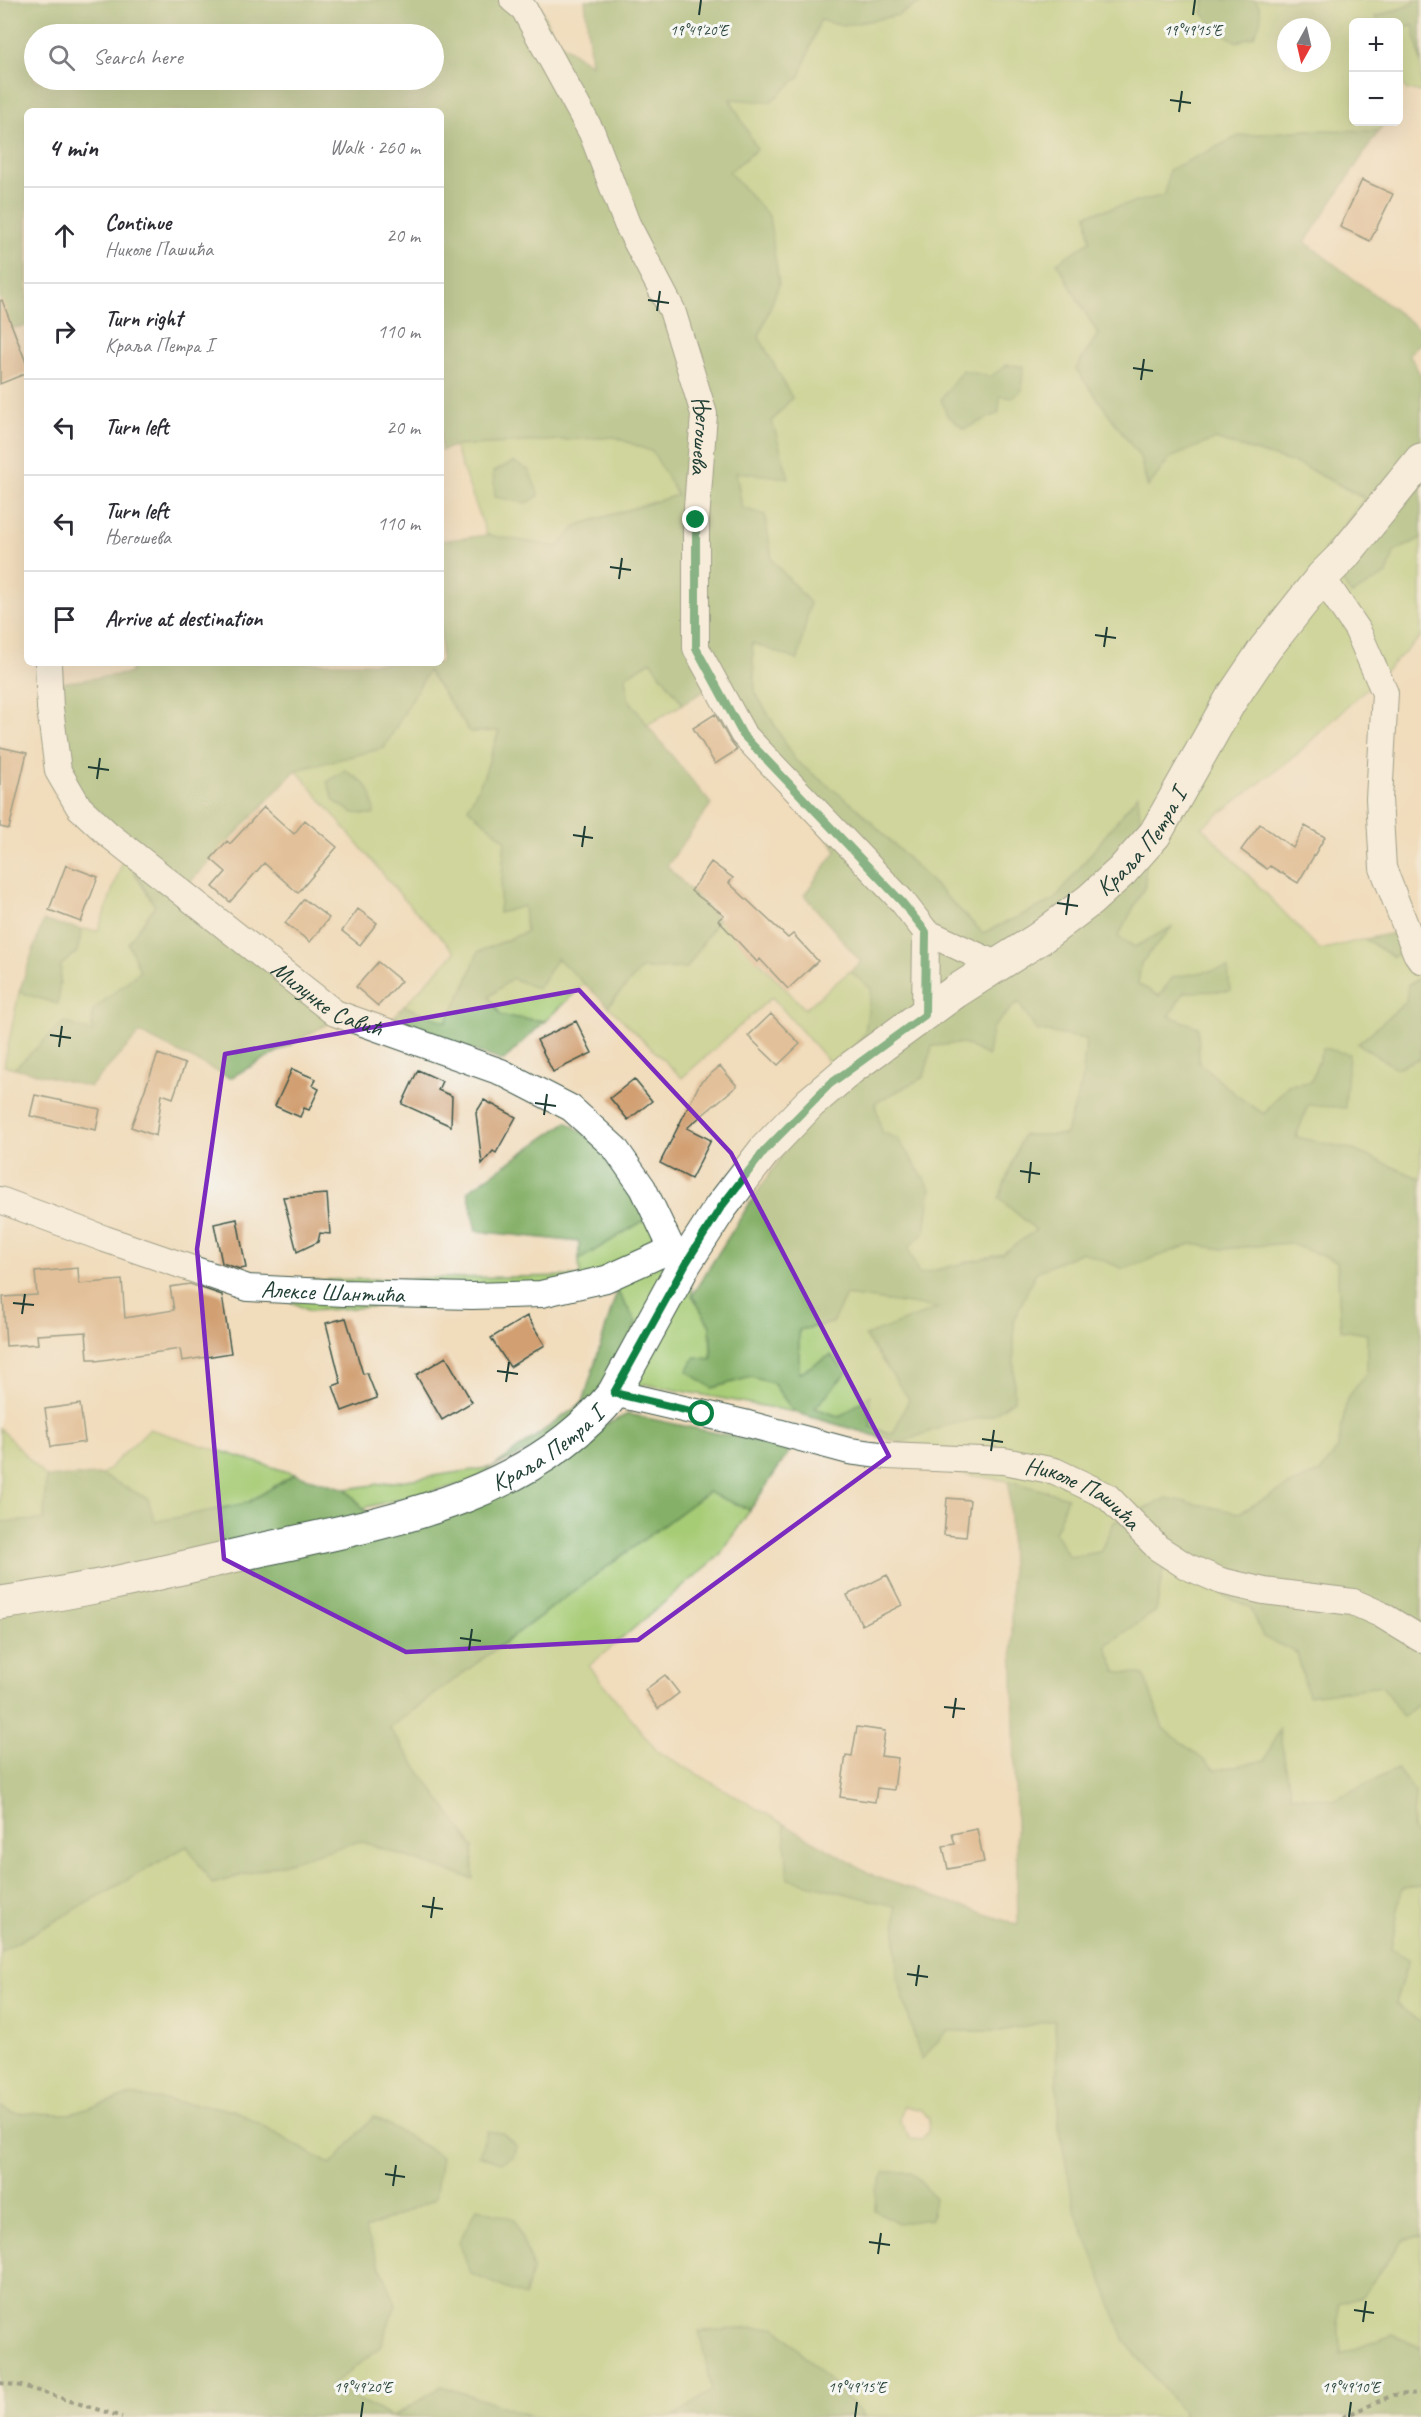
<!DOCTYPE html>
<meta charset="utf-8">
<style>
:root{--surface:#fff;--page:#f7f7f7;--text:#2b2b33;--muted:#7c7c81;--line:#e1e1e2}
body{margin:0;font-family:Caveat,sans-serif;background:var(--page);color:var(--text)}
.controls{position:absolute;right:18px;top:18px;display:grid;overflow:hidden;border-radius:9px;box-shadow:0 6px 24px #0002}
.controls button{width:54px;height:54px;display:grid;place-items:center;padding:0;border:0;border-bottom:2px solid var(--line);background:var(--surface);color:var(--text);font:30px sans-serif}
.compass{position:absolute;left:1277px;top:18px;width:54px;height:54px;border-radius:50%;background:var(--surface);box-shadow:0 6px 24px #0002;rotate:188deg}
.stop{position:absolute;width:18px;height:18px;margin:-14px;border:4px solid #0b8043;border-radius:50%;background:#fff}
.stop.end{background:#0b8043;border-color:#fff;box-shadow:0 2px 6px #0008}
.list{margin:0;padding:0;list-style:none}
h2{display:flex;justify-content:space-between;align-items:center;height:78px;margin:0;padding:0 24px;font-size:26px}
h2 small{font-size:20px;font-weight:400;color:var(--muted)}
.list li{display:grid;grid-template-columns:39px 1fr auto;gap:18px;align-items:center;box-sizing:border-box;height:96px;padding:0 24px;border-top:2px solid var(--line)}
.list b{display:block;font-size:22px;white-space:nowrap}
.list p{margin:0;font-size:20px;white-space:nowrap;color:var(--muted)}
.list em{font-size:20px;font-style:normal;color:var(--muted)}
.icon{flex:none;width:33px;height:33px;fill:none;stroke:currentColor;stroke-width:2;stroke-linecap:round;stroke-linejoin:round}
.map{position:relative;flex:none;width:1421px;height:2417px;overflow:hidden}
.search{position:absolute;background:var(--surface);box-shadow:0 6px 24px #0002;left:24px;top:24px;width:420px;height:66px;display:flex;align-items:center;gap:15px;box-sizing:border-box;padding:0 21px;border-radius:33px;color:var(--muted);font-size:22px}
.panel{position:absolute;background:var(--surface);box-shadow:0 6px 24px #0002;left:24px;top:108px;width:420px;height:558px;border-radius:9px}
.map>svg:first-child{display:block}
.green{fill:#a7cc76;stroke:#638455;stroke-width:1.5;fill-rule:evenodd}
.forest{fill:#85b067;stroke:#52764e;stroke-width:1.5;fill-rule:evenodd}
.building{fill:#d19f71}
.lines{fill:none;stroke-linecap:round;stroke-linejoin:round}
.minor-casing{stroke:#3e5548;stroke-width:28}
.tertiary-casing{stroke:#3e5548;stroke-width:35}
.path{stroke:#3e5548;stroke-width:4;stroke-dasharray:4.5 4.5;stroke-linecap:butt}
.minor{stroke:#fff;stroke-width:26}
.tertiary{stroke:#fff;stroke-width:33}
.route{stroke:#0b8043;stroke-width:8}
.marked{fill:none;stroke:#7b2cbf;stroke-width:4.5;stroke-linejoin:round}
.ticks{fill:none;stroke:#1f3d34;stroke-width:2}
.labels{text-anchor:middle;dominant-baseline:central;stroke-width:6;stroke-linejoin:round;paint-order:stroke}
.street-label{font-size:24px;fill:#1f3d34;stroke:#f6f6f2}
.ticks-label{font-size:15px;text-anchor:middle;fill:#1f3d34;stroke:#f6f6f2;stroke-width:6;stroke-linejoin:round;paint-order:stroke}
</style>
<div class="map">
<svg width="1421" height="2417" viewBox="0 0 1421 2417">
<rect width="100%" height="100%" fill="#f6f6f2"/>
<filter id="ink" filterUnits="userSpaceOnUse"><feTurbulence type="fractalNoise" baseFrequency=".0167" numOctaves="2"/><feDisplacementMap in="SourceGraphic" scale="12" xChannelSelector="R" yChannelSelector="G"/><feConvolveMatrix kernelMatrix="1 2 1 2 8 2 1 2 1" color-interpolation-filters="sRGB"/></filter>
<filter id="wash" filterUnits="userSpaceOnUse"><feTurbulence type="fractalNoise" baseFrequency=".008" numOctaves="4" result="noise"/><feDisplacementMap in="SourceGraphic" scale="24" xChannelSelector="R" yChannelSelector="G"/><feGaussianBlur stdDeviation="1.35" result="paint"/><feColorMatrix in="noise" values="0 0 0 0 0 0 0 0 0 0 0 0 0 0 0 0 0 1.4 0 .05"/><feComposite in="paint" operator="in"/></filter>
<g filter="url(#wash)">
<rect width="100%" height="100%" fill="#f1dcbc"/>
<!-- green -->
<path class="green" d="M925,0h280l-3,13 58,-5 -5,-8h160l-2,4 -38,13 6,5h-27v100h31l-6,9 -73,-1 -67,6 -74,59 -78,19 3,27 -33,22 41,71 -22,35 64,88 7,29 23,-28 45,-19 86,26 64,34 -41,51 63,24 7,-22 27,-14v99l-125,118 -94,72 118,123 45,-11 28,18 13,-7 15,27 -13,8 -2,17 -48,42 38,24 25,-10v121l-70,-30 -55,-12 12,-32 3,-23 -23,3 -24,29 -28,-19 -37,-32 -1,-36 -29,-10 15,-25 43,-24 -68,28 -21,-12 3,-21 30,-35 -36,19 -17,-10 28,-53 -9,-88 -83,104 -71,33 -126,-125 -62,-47 -40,-69 -3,-50 58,-39 -38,-43 -7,-45 -23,-7 -6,-37 36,-50 20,-23 -33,-61 20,-53 -50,-112 28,-23 -27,-51 40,4 30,-26 20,-56 23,6 55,-11zM1286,27h36v36h-36zM1022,366l-1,12 -22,18 -37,-26 28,7z
M1413,25l8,31v36l-15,-2 -7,-13v-46z
M615,437l38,15 25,43 -100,30 -20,22 -71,-12 -33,-89z
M651,661l32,43 -36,21 -19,-27 -2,-22z
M428,671l42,61 29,-1 -15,45 -16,32 37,32 -6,73 25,-8 2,27 -48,20 -13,34 -19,37 -42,-17 51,-54 -52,-54 -107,-128 88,-22z
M124,857l31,49 -27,37 12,28 -46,39 -2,22 -28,-10 -49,46 -11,-2 15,-74 39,12 3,-39 16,-13 5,-23 16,2z
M718,919l87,90 45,-38 21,17 -6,45 -29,37 -64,-73 -90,81 -74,-72 33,-37 46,-1z
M557,958l28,25 -40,38 -44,-5 -12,-19 23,-19z
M1019,1001l17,29 50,9 -4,45 -17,51h-42l-24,63 37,32 -34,24 -83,20 -11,-26 -33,-145 49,-26 8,-31 31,-3 29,-15z
M662,1201l24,40 6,54 18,31 2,62 39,-11 22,6 21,29 -150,-28 -33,30 25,-92 -19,-31 -308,20 -57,-30 328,-5 -1,-16 69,-42z
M1288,1243l49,18 4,69 26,4 1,38 -21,27 -9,49 -17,24 -33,14 -49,27 -73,-15 -52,24 -14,30 -31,5 -14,-24 12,-36 -59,-16 -91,-14 -17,-24 44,-17 48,-11 22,-15v-80l22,-48 47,-20 41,17 67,-25 32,5z
M846,1295l94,13 -31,91 -16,35 -79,-26 32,-35h-48l1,-43 33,-7z
M0,1428l46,49 -2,43 -44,2z
M149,1429l146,45 -48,29 -93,19 -6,-23 -46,-24z
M493,1467l-22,15 -108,26 -17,-19z
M708,1492l42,18 -31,46 -130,110 68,85 127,73 5,55 106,27 2,69 25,84 24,-28h54l55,-11 4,107 66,214 60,74 -4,2h-316l-89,-90 -64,63 -38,27h-140l-92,-31 -50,31 -61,-31 49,-39 16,-43 -32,-75 71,-30 -104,-34 -97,-55 -105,-15 -58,19 -59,-1 -12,-6v-155l187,-106 26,38 147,-43 112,38 1,-32 -84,-119zM903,2106l19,4 7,9 -1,13 -7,8 -11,-1 -10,-18zM885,2172h26l24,26z
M1162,1569l89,38 12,30 34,16 12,43 73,-10 21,31 18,-15v136l-9,-8 3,-38 -18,-23 -63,31 -43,-4 -12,-65 -14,29 -49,10 -53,-42 -19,-53 -28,-4 -10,-26 50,-34z
M1421,1886v137l-26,-20 14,-44 -18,-10 11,-61z
M1421,2236v112l-28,-13 -53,19 -2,-51 24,-7 42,-56z"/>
<!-- forest -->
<path class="forest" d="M0,0h535l4,4 16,35 36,26 -6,-65h340l-27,15 -55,11 -23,-6 -20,56 -30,26 -40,-3 27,50 -28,23 40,44 10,68 -20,53 33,61 -20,23 17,57 -53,-6 6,36 23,7 7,45 38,43 -12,57 -46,-17 3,49 40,68 62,48 126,125 71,-33 84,-105 8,89 -28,53 17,10 38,-21 -32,37 -3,21 21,12 14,-19 55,-9 2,23 -46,1 -15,24 29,11 1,36 37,32 28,19 24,-29 23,-3 12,-34 26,6 -4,54 -37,-3 -12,32 55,12 70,30v523l-18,15 -21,-31 -74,10 -11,-43 -34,-16 -13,-30 -87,-38 -7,42 -50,34 10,26 28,4 19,53 53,42 49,-10 14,-30 12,66 43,4 63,-31 18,23 -3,38 9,8v48l-19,2 -11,61 18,10 -14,44 26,20v213l-17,4 -42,56 -24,7 2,51 53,-19 28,13v69h-240l3,-3 -59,-73 -51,-134 -15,-80 -4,-107 -55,11h-53l-26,29 -24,-85 -2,-69 -107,-27 -4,-55 92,53 142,48 -9,-444 58,16 -12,36 14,24 31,-5 14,-30 53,-24 72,15 49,-27 33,-14 17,-24 9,-49 20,-27v-38l-26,-4 -4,-69 -49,-18 -65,6 -32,-5 -67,25 -42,-17 -46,20 -22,48v80l-22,15 -48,11 -44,17 -106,-31 -21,-29 -22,-6 -39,11 -25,-17 8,-14 17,2 -2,-33 -18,-31 58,-92 115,-170 6,-44 -21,-18 11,-9 -57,-67 33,-45 -130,-161 -24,15 -32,-43 -25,15 2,22 19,27 64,79 -44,62 51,53 -31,49 -46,1 -33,37 -51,-48 -19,31 -26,-11 -23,19 12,19 44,5 -42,40 -113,-40 14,-15 42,16 19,-35 13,-35 48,-20 -2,-26 -25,7 6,-73 -37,-32 16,-32 15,-45 -29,1 -42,-61 -44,77 -88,22 -107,113 142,139 -101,56 -90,-45 -50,54 -75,-19 49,-46 28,10 1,-22 47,-39 -12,-28 27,-37 -21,-36 -76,-77 -18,-107 91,-13v-10h310v-122l46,-6 71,12 20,-22 99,-30 -24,-43 -38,-15 -161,9 -13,5v-340h-414v215l-27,4zM34,34h400v46h-400zM1018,1002l18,28 50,9 -4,45 -17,51h-42l-24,63 37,32 -34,24 -83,20 -11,-26 17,-16 6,-43 -33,-50 -16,-7 -7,-29 49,-26 8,-31 31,-3 25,13 4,-28zM846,1295l92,13 -73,28 44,63 -16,35 -22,-7 -1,-32 -30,22 -25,-9 31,-35 -15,-18 -32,18v-43l33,-7z
M1205,0h50c10,14 6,22 -1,36l-17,6 -17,-10 -18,-19z
M1415,0h6v64l-8,-39 -14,6 -1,-9h-17l-6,-5 38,-13z
M1306,130l73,1 -74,111 116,88v13l-12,11 12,22v162l-27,14 -7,22 -36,21 -27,-45 41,-52 -64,-33 -86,-26 -45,19 -22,29 -8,-30 -64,-88 22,-35 -41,-71 33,-22 -3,-27 78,-19 4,-25 70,-34z
M1007,365l16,1 -1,24 -10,8 -12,-2 -1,17 -35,16 -17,-14 -6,-16 21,-29 28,7z
M513,462l16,8 10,26 -12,7 -32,-6 -2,-25z
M345,770c21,13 29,19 29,45l-21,-2 -19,-12 -7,-19z
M43,921l39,8 -5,23 -16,13 -3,39 -39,-12z
M1421,927v48l-15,-25 -13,7 -28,-18z
M1421,977v81l-25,10 -38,-24 48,-42 2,-17z
M567,1122l43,29 38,67 -69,42v-18l-103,-11 -8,-40z
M617,1291l19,31 -25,92 -118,53 90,-65z
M628,1414l163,35 -41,61 -42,-18 -319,236 84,119v32l-113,-38 -148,43 -25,-38 -187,106v-430l44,-2 2,-43 56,-2 46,24 7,23 92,-19 48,-29 51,15 37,41z
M129,2095l105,15 97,55 43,-49 67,40 -6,43 -70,30 31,75 -16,43 -49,39 61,31h-392v-310l12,6 59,1z
M487,2131l16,2 13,13 -3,11 -13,6 -21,-8z
M885,2172h26l24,26 -4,21 -33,4 -23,-13 1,-21z
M477,2208l38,11 18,50 -9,27 -53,-22 -12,-32z
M776,2327l89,90h-191l38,-27 -13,-59z
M441,2386l93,31h-140z"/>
<g id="blocks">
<!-- building -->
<path class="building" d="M1362,180l31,14 -23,47 -30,-14z
M2,300l25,65v8l-27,11v-83z
M715,714l15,27 7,9 -22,14 -22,-36z
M0,747l27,6 -18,76 -9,-2z
M264,807l30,27 11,-14 32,27 -39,46 -34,-30 -34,39 -17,-15 13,-15 -15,-13 16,-18 3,3z
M1260,824l33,24 12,-22 20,11 -27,46 -28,-17 -3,3 -26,-19z
M711,862l22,16 -4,5 59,55 5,-4 25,27 -30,28 -28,-30 -3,3 -39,-42 6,-5 -33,-24z
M66,865l32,12 -17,45 -32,-12z
M304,899l25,19 -19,24 -25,-19z
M358,909l19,14 -17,22 -18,-14z
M378,962l23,19 -23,25 -22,-19z
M771,1014l29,30 -22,21 -30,-29z
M576,1021l16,32 -39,19 -16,-32z
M158,1054l27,10 -12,34 -11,-4 -6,42 -25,-9z
M720,1066l17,20 -50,42 24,12 -20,39 -31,-16 40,-80z
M292,1069l24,10 -3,7 6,3 -10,21 -5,-2 -4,9 -25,-11z
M418,1070l24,11 -4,9 14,6 -1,30 -49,-22z
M634,1079l18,22 -24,19 -18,-22z
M35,1095l65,14 -4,21 -66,-14z
M484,1100l32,17 -20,36 -3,-2 -11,13 -6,-51z
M327,1194l3,40 -10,-1 -2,9 -21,10 -14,-55z
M237,1219l9,49 -6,1 -18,-6 -8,-39z
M78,1268l1,16 43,-4 3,38 49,-8 -4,-23 20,-3 32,11 9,58 -49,8 -2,-12 -84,12v-2h-8l-2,-27 -49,3 1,9 -32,2 -3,-49 34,-2 -2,-23z
M527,1316l18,29 -35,22 -19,-29z
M346,1318l17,56 4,-1 10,25 -35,13 -9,-25 8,-3 -15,-60z
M446,1357l26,45 -30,18 -26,-45z
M80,1404l5,38 -34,5 -6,-38z
M947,1498l23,2 -4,37 -22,-2z
M887,1575l15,30 -40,20 -15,-30z
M665,1675l14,18 -21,16 -13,-19z
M857,1727l28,4 -4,25 17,2 -4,32 -17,-2 -2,14 -35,-5 6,-42 6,1z
M977,1829l7,33 -36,7 -5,-23 12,-2 -3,-10z"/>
</g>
</g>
<g filter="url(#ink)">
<use href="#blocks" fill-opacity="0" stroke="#3e5548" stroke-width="1.5"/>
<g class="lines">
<defs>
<g id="minor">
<path id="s1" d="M513,0l11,9 68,124 35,91 45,86 32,104 -8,107v127l47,86 159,167 24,31 72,33"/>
<path d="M1322,577l35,52 28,64 -6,106 4,69 33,85 5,7"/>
<path id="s2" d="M48,663l2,45 8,63 21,36 29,27 227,179 166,59 70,36 44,40 28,40 29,61 13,14"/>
<path d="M925,1015l1,-83"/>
<path id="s3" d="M0,1200l105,39 143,49 96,5 128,3 69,-2 65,-15 66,-30"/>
<path id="s4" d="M614,1393l134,31 101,27 38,5 117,5 51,10 52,25 51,52 28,18 35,15 43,10 89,11 27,12 41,25"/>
</g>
<g id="tertiary">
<path id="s5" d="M0,1603c83,-11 164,-31 246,-50 128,-29 280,-50 368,-160l71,-130 36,-56 44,-57 45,-47 41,-35 104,-76 85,-54 50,-38 32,-29 33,-37 75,-133 35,-52 57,-72 21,-21 78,-96"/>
</g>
</defs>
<!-- minor casing -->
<use href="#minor" class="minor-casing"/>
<!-- tertiary casing -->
<use href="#tertiary" class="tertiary-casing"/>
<!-- path -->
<path class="path" d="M0,2383l22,3 100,31
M1343,2417l50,-22 28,-2"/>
<!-- minor -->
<use href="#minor" class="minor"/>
<!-- tertiary -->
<use href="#tertiary" class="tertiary"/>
</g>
</g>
<g class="lines" filter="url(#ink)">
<!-- route -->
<path class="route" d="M696,520v128l47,87 159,167 24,30 -1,83 -95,69 -65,66 -44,57 -35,56 -72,130 88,21"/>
</g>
<!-- marked area -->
<path d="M0 0H1421V2417H0ZM579,990l152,163 158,303 -251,184 -232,12 -182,-93 -27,-310 28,-195z" fill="#f1dcbc" fill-opacity=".55" fill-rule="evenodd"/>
<path class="marked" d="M579,990l152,163 158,303 -251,184 -232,12 -182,-93 -27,-310 28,-195z"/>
<!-- ticks -->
<path class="ticks" d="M699,15l2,-15M1193,15l2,-15M1170,100l21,3M1179,112l3,-21M648,300l21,3M657,311l3,-20M1133,368l20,3M1141,380l3,-21M610,567l21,3M619,579l3,-21M1095,635l21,3M1104,647l3,-20M88,767l21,3M97,779l3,-21M573,835l20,3M582,847l3,-21M1057,903l21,3M1066,915l3,-21M50,1035l21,3M59,1047l3,-21M535,1103l21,3M544,1115l3,-21M1020,1171l20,3M1029,1183l2,-21M13,1303l21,2M22,1314l3,-20M497,1371l21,3M506,1382l3,-20M982,1439l21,3M991,1451l3,-21M460,1638l21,3M469,1650l3,-21M944,1707l21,2M953,1718l3,-20M422,1906l21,3M431,1918l3,-21M907,1974l21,3M916,1986l3,-21M385,2174l20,3M393,2186l3,-21M869,2242l21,3M878,2254l3,-21M1354,2310l20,3M1363,2322l3,-21M361,2417l2,-15M855,2417l2,-15M1349,2417l2,-15"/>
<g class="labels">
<!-- street labels -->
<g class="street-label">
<text stroke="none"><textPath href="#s1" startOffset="480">Његошева</textPath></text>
<text stroke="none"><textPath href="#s5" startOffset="1437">Краља Петра I</textPath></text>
<text stroke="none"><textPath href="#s2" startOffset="465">Милунке Савић</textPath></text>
<text stroke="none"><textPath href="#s3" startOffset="348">Алексе Шантића</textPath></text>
<text stroke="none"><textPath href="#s5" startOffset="573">Краља Петра I</textPath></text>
<text stroke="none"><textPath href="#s4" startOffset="484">Николе Пашића</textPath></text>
</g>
</g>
<g class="ticks-label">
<text x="699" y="35">19°49'20"E</text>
<text x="1193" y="35">19°49'15"E</text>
<text x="363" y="2392">19°49'20"E</text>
<text x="857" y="2392">19°49'15"E</text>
<text x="1351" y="2392">19°49'10"E</text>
</g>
</svg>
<div class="controls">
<button>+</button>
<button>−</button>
</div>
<svg class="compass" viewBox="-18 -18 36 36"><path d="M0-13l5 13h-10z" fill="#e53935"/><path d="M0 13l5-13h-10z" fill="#7c7c81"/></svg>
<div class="stop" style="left:702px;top:1414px"></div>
<div class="stop end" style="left:696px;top:520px"></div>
<div class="search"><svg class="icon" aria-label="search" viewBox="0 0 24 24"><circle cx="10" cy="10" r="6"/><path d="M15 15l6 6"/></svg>Search here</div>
<section class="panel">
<h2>4 min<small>Walk · 260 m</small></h2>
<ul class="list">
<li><svg class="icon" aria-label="ahead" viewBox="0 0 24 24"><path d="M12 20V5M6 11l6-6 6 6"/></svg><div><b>Continue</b><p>Николе Пашића</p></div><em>20 m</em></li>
<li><svg class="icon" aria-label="right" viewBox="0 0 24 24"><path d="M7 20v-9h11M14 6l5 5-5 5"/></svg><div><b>Turn right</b><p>Краља Петра I</p></div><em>110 m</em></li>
<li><svg class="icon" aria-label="left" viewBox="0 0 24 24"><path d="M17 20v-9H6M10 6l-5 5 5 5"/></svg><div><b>Turn left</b></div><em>20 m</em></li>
<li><svg class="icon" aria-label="left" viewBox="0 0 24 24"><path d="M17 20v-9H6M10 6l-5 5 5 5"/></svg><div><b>Turn left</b><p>Његошева</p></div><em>110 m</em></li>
<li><svg class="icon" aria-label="arrive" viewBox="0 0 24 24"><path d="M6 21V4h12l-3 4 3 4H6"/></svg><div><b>Arrive at destination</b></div></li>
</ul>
</section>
</div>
